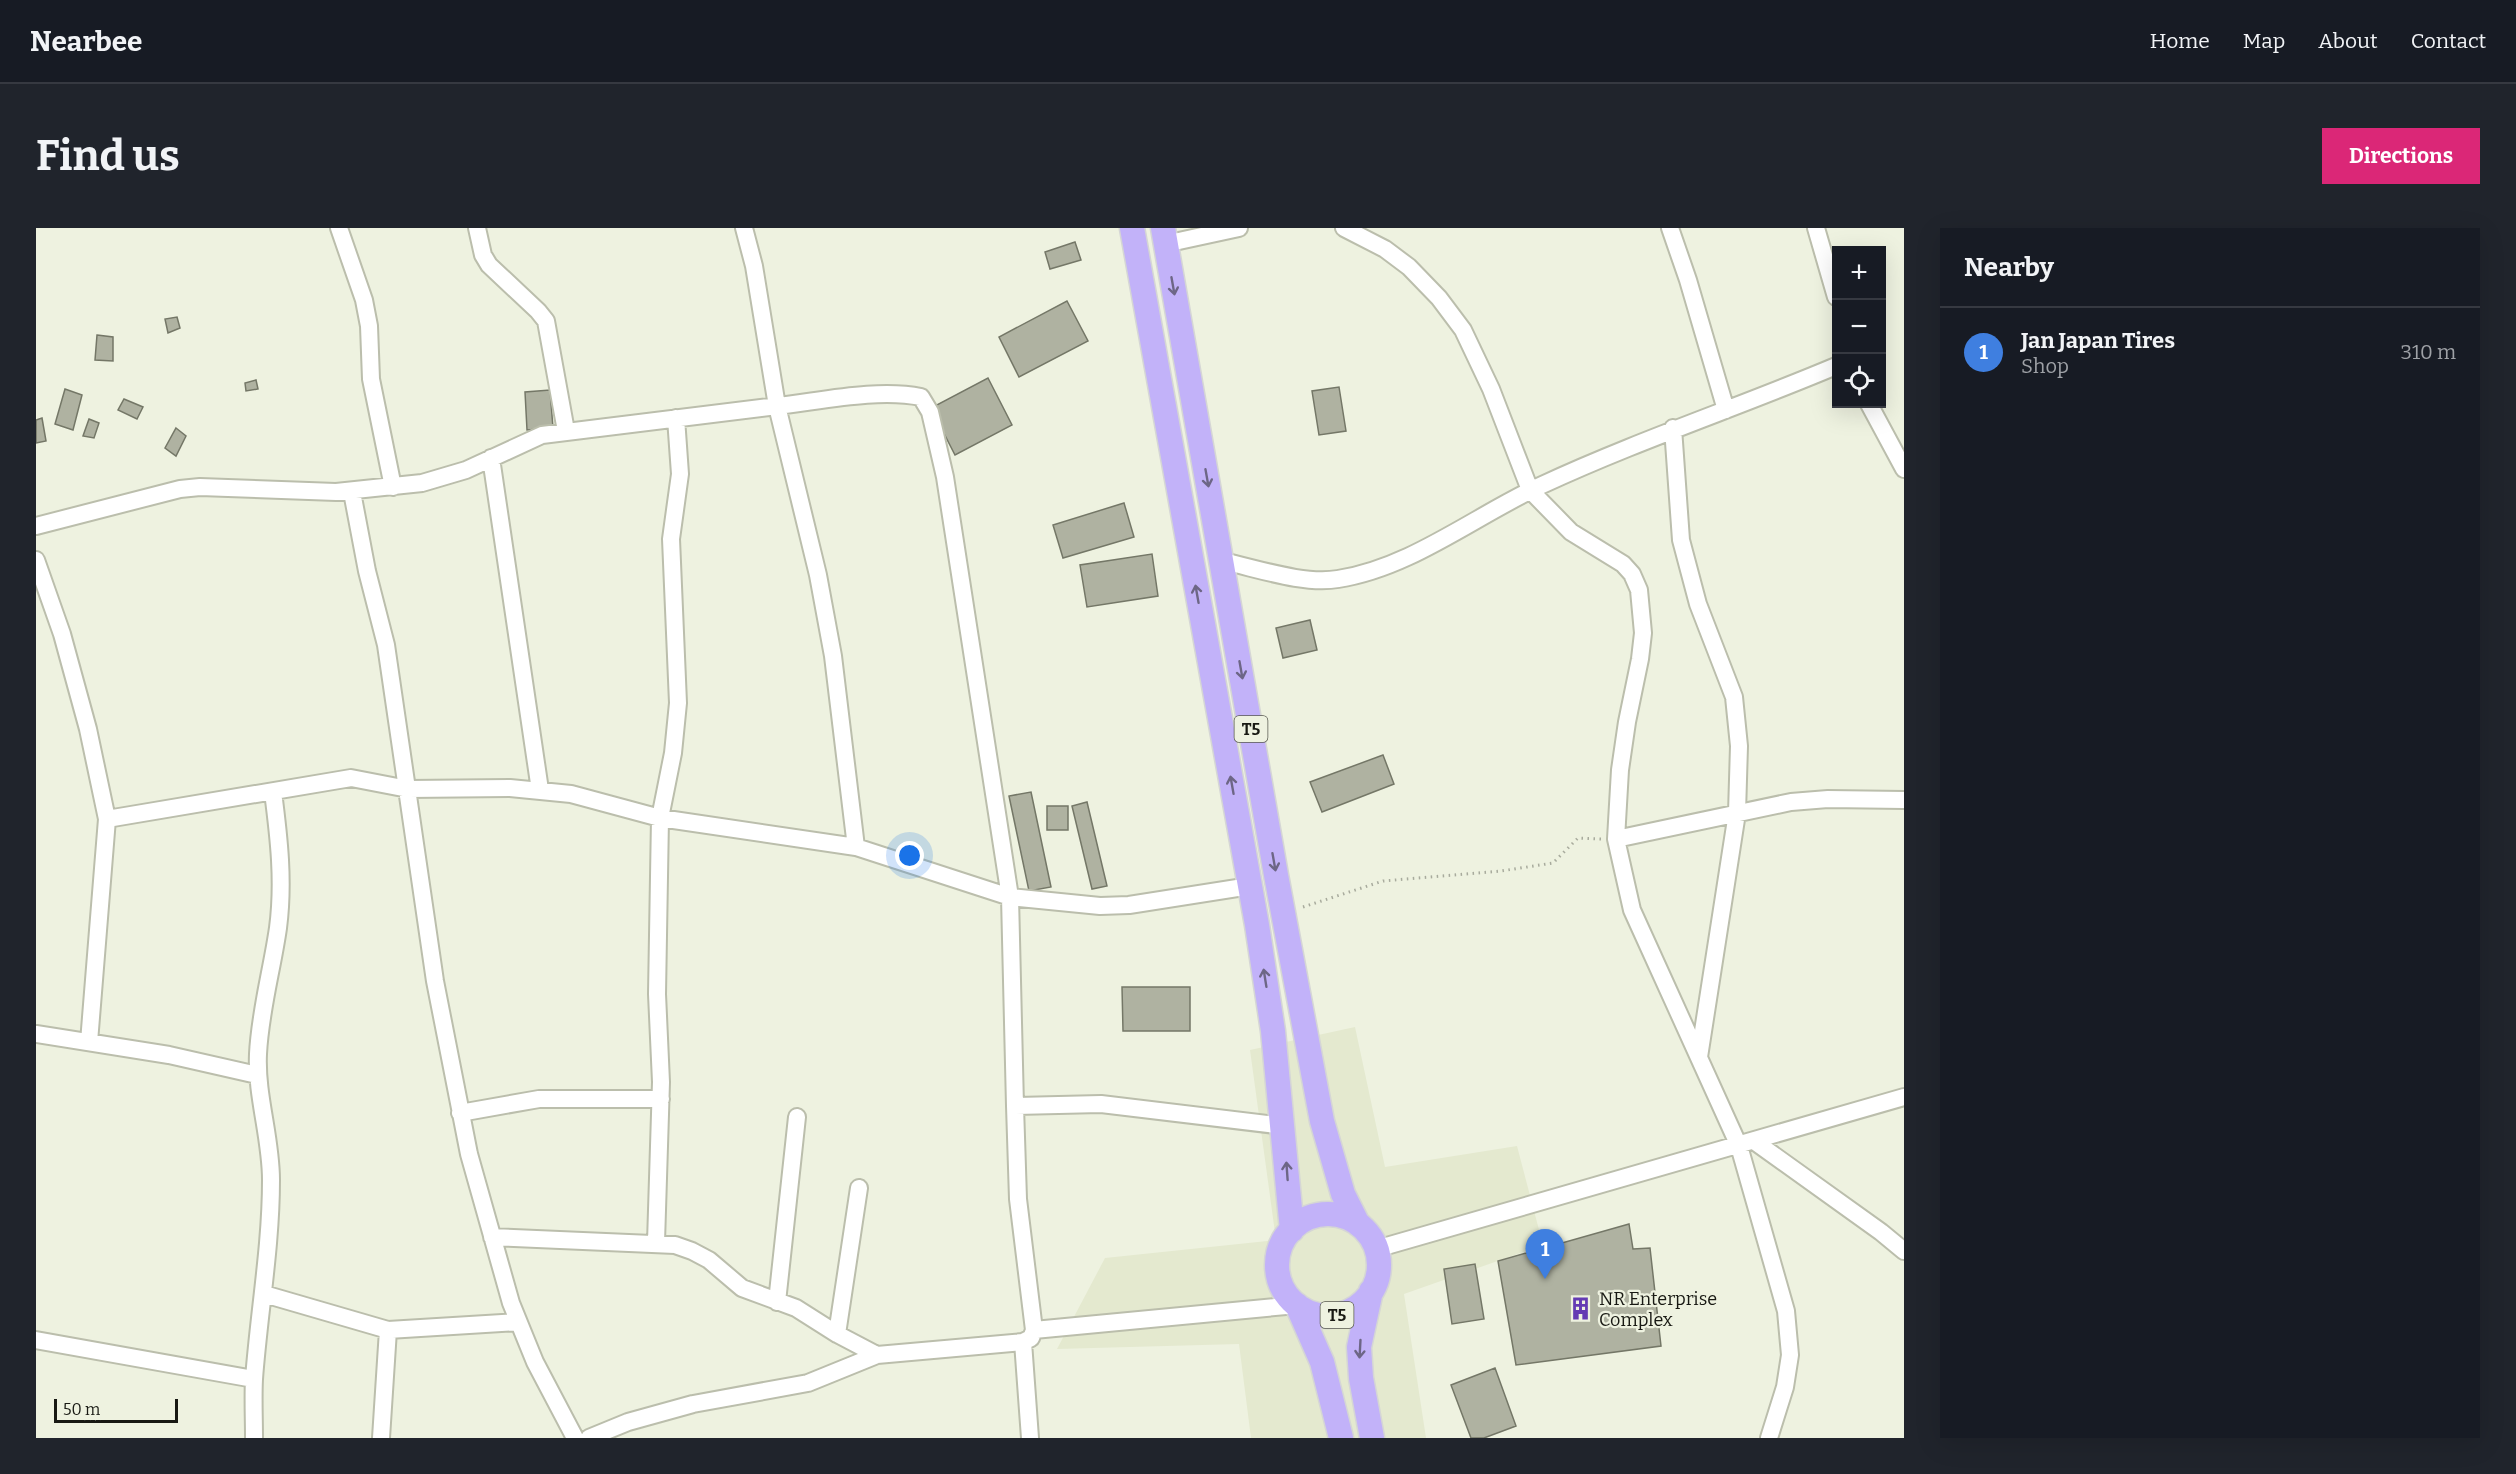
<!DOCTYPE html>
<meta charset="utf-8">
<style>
:root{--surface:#171b24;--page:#20242c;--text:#f1f3f6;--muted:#9ea1a6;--line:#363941;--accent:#db2777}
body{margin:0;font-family:Bitter,serif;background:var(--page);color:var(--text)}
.controls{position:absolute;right:18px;top:18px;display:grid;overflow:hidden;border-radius:0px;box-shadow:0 6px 24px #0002}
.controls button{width:54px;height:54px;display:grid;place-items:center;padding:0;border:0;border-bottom:2px solid var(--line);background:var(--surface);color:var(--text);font:30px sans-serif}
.scale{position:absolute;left:18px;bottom:15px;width:124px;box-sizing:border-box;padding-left:6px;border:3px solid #181913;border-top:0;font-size:16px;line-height:21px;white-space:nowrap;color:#181913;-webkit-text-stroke:4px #eef2e0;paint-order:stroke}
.you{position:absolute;left:874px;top:628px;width:21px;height:21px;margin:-15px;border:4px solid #fff;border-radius:50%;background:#1a73e8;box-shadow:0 0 0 9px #1a73e833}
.badge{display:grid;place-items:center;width:39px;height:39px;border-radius:50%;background:var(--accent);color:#fff;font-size:20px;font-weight:700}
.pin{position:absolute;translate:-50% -50px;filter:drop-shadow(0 2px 3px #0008)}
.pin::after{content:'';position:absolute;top:32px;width:21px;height:18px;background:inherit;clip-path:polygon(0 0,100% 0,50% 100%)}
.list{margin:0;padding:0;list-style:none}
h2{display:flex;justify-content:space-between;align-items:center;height:78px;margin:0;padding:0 24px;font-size:26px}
h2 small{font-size:20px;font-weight:400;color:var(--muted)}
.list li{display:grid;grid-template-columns:39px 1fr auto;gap:18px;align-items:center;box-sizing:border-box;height:90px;padding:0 24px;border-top:2px solid var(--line)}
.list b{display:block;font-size:22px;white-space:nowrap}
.list p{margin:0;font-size:20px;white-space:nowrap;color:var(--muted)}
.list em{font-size:20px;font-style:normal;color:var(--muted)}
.icon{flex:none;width:33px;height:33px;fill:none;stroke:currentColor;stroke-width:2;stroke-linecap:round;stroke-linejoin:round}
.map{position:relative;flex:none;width:1868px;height:1210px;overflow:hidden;border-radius:0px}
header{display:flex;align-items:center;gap:36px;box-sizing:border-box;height:84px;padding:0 30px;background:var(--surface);border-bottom:2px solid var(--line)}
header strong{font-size:28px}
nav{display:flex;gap:33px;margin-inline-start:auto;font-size:21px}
.intro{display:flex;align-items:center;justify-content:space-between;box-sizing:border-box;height:144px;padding:0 36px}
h1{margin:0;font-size:42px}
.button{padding:15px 27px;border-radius:0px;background:var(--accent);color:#fff;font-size:21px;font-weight:700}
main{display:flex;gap:36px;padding:0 36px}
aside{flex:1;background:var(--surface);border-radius:0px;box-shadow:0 6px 24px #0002}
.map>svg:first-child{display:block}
.built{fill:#e4e9cf}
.building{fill:#afb2a1;stroke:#747767;stroke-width:1.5}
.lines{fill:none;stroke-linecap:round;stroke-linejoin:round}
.minor-casing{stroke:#bbbeac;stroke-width:20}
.highway-casing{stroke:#d5d6d5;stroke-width:27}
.path{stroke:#a8ab9d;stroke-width:3;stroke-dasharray:1.5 4.5;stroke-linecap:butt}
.minor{stroke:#fff;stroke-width:16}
.highway{stroke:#c2b2f9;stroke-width:24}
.oneway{stroke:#6d6686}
.labels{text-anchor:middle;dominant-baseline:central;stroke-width:4.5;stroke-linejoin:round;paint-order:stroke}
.shield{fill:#eef2e0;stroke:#585a50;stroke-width:1.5}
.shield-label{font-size:16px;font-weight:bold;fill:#181913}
.poi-label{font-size:18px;fill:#181913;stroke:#eef2e0;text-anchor:start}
</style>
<header>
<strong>Nearbee</strong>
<nav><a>Home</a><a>Map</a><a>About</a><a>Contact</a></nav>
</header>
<div class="intro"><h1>Find us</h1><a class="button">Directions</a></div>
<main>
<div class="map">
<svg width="1868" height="1210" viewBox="0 0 1868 1210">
<rect width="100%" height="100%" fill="#eef2e0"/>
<!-- built -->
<path class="built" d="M1319,799l30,140 132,-21 26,99 -139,49 22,144h-175l-12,-94 -182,5 48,-91 171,-18 -26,-190z"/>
<!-- building -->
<path class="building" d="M1039,14l6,18 -31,9 -5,-17z
M1031,73l21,40 -69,36 -20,-40z
M141,89l3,11 -12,5 -3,-14z
M61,107l16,2v24l-18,-1z
M952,150l24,47 -57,30 -24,-47z
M220,152l2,9 -12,2 -1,-8z
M1303,159l7,44 -27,4 -7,-44z
M29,161l17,6 -9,35 -18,-6z
M514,162l3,38 -26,2 -2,-38z
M88,171l19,8 -6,12 -19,-9z
M6,190l4,23 -10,2v-23z
M53,191l10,4 -5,15 -11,-2z
M140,200l10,8 -10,20 -11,-8z
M1088,275l10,34 -71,21 -10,-33z
M1116,326l6,42 -71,11 -7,-42z
M1274,392l7,30 -34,8 -7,-30z
M1347,527l11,29 -72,28 -12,-30z
M995,564l20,95 -22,4 -20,-95z
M1051,574l20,84 -15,3 -20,-83z
M1011,578h21v24h-21z
M1086,759h68v44h-67z
M1593,996l4,25 17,-1 11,98 -145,19 -18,-104z
M1439,1036l9,55 -32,5 -8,-55z
M1459,1140l21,58 -32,12h-13l-20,-53z"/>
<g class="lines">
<defs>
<path id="minor" d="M303,0l25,72 5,26 2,53 22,108
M441,0l6,27 6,10 49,46 8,10 20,110
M708,0l10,38 23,140c44,-5 101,-18 144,-9l9,15 15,65 65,420 5,209
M1308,0l41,21 24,18 30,31 24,32 28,59 39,101 41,42 52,32 9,10 7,16 4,43 -3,26 -13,63 -7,48 -4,69 16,71 107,236 47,165 4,44 -5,32 -16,51
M1634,0l18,52 38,130
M1780,0l20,69
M1129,16l74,-16
M1833,176l35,65
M1637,200l8,112 17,64 36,93 5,49 -2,67 -38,244
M455,230l49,332
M316,264l15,79 19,74 49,336 34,173 42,149 24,59 40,76
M0,298l144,-37 20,-2 136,5 86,-9 44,-13 76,-35 235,-29 41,169 15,81 23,191
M0,332l26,74 26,95 19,90 244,-41 57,11 102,-1 61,6 89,24 196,29 154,50 90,9 29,-1 121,-19
M1186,333c34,7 81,24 116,18 73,-11 138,-64 204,-94 97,-45 197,-78 294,-119
M1580,611l175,-37 37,-3 76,1
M0,806l133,21 88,20
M53,814l18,-223
M424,885l79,-14h122
M1718,913l127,91 23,19
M456,1009l183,8 17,6 17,9 33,28 54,20 41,26 40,21
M620,1014l5,-160 -4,-88 3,-176 13,-65 5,-50 -7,-164 9,-65 -4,-56
M1340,1021l528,-152
M228,1066l124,36 130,-8
M741,1074l20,-185
M998,1102l263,-25
M801,1106l22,-146
M0,1112l218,39
M987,1114l7,96
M218,1210c0,-20 -1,-40 0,-59 5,-67 17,-132 17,-199 0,-43 -15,-84 -13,-126 2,-43 14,-84 20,-126 6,-46 1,-90 -5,-136
M345,1210l7,-108
M553,1210l39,-16 65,-18 115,-21 69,-28 146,-13 8,-4 3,-8 -16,-131 -3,-93 86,-2 183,22"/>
<path id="highway" d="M1096,0l125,697 16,106 19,199
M1127,0l113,647 46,246 21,73 15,30
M1241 1037a51 51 0 1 1 102 0a51 51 0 1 1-102 0Z
M1335,1063l-12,56 2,31 11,60
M1261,1077l25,57 19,76"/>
</defs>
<!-- minor casing -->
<use href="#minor" class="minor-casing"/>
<!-- highway casing -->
<use href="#highway" class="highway-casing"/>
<!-- path -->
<path class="path" d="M1267,679l80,-26 118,-10 52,-8 25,-25 24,1"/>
<!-- minor -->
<use href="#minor" class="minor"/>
<!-- highway -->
<use href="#highway" class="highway"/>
</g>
<!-- one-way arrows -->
<defs><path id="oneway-shaft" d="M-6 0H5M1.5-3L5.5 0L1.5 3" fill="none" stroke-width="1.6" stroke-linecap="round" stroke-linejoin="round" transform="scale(1.5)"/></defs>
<g class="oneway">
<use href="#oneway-shaft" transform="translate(1137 58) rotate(80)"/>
<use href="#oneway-shaft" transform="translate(1171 250) rotate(80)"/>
<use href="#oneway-shaft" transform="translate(1161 366) rotate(-100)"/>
<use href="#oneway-shaft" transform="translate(1205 442) rotate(80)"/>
<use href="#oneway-shaft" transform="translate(1196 557) rotate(-100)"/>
<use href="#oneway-shaft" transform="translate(1238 634) rotate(80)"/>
<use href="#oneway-shaft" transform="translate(1229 750) rotate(-99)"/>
<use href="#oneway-shaft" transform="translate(1251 943) rotate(-94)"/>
<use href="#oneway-shaft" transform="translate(1324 1121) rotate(93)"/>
</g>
<!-- icons -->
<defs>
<symbol id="building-bare" viewBox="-9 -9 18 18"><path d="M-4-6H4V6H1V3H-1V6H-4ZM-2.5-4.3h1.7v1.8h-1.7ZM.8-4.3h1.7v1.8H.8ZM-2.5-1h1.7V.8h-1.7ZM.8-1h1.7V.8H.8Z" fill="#643bb3" stroke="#eef2e0" stroke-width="2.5" paint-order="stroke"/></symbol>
</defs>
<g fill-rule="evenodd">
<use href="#building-bare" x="1528" y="1064" width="33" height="33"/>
</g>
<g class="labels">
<!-- shield labels -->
<g class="shield">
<rect x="1198.5" y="488" width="33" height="26" rx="4.5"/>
<rect x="1284.5" y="1074" width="33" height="26" rx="4.5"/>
</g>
<g class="shield-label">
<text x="1215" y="501">T5</text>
<text x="1301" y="1087">T5</text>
</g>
<!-- poi labels -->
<g class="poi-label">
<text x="1563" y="1071">NR Enterprise<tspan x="1563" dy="21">Complex</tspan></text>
</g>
</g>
</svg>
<div class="controls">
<button>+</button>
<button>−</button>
<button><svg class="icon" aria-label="locate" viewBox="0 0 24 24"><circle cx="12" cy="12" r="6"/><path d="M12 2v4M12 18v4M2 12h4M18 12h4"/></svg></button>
</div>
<div class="scale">50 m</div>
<div class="you"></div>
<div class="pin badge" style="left:1509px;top:1051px;background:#3f7fe0">1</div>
</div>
<aside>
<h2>Nearby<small></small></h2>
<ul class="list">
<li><span class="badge" style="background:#3f7fe0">1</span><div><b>Jan Japan Tires</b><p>Shop</p></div><em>310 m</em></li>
</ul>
</aside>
</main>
